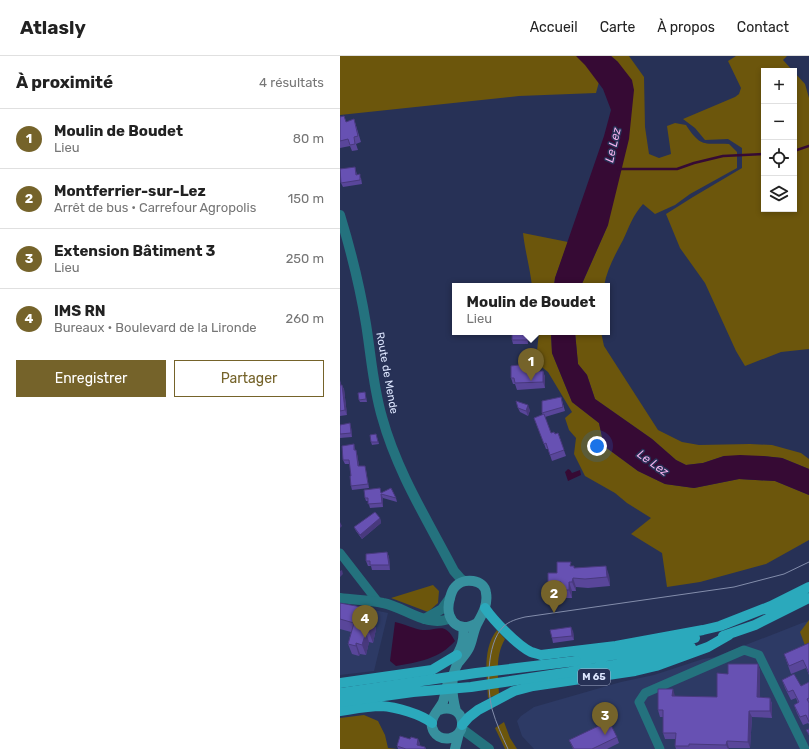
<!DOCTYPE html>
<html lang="fr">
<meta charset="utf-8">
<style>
:root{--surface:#fff;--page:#f2f2f2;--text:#222;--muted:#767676;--line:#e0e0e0;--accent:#75632a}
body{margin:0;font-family:Rubik,sans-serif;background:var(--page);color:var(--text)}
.controls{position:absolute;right:12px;top:12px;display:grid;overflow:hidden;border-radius:0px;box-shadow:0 2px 6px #0003}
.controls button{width:36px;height:36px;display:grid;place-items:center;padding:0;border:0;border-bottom:1px solid var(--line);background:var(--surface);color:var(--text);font:20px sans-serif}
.you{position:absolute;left:257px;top:390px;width:14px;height:14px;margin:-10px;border:3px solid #fff;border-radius:50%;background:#1a73e8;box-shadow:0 0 0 6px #1a73e833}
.badge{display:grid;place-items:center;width:26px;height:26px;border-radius:50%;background:var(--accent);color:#fff;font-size:13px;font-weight:700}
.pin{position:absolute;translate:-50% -33px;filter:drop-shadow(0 1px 2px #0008)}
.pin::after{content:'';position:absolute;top:21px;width:14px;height:12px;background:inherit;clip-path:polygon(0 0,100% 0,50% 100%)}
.popup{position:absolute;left:112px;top:227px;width:158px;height:52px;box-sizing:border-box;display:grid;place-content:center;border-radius:0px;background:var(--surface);filter:drop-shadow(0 1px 3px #0005);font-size:13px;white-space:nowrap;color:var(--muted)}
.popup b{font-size:15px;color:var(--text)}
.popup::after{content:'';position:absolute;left:50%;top:100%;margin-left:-8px;border:8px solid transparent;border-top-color:var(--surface)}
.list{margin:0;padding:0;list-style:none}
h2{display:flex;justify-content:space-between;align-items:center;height:52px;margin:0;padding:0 16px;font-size:17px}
h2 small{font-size:13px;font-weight:400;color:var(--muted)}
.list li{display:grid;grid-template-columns:26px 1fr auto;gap:12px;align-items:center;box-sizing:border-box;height:60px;padding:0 16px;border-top:1px solid var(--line)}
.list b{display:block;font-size:15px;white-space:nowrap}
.list p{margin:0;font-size:13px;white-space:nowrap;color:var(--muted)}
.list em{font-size:13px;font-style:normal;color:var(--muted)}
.actions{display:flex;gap:8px;padding:12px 16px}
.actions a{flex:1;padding:9px 0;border:1px solid var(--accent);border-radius:0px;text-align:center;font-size:14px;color:var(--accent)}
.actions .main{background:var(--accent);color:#fff}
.icon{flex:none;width:22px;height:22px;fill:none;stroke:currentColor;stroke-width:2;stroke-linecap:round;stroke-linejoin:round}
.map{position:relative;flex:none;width:469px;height:693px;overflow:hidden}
header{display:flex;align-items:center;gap:24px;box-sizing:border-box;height:56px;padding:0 20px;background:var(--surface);border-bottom:1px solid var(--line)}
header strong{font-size:19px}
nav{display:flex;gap:22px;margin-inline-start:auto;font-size:14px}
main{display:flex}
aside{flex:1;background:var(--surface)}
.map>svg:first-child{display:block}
.built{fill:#2d3a65}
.green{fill:#6c560c}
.water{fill:#360a34}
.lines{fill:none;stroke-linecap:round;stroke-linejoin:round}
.stream{stroke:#360a34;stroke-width:2.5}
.minor{stroke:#24727e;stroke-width:9}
.tertiary{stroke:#24727e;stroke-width:10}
.secondary{stroke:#37909e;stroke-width:10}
.primary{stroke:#2ba9bc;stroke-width:10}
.tram{stroke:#838dab;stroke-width:1}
.primary-bridge{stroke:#2ba9bc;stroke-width:10}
.wall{fill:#59469a}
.shaded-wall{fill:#48397d}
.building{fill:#6751b3;stroke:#48397d}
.labels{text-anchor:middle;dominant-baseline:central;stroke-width:3;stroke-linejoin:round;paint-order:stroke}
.shield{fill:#273156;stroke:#a7b0cc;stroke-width:1}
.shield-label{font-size:10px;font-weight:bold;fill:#dee7ff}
.street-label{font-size:11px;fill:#dee7ff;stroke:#273156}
.water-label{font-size:12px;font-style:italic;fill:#f5b3ee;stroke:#273156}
</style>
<header>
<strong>Atlasly</strong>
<nav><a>Accueil</a><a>Carte</a><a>À propos</a><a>Contact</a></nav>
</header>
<main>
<aside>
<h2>À proximité<small>4 résultats</small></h2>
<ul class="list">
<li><span class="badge">1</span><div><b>Moulin de Boudet</b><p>Lieu</p></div><em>80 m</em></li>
<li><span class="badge">2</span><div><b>Montferrier-sur-Lez</b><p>Arrêt de bus · Carrefour Agropolis</p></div><em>150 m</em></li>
<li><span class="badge">3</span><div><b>Extension Bâtiment 3</b><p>Lieu</p></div><em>250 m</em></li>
<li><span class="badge">4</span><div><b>IMS RN</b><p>Bureaux · Boulevard de la Lironde</p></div><em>260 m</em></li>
</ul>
<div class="actions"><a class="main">Enregistrer</a><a>Partager</a></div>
</aside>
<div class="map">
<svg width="469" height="693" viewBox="0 0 469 693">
<rect width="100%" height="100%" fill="#273156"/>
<!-- built -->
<path class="built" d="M0,547l48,10 -14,58 -34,4z
M469,565v128h-275l-12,-13 -5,-15 4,-5 13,-9 87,-25 33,-7 49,-16 12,-2 87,-34z"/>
<!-- green -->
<path class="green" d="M0,0h266l-10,37 -77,3 -179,19z
M271,0h18l15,21 1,50 4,27 10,4 12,-4 -4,-28 8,-3 11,2c15,23 18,18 43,19l8,8v16l-47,26 -15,11 -20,9 -12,-10c-10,11 -14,23 -20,36 -8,15 -16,29 -19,46h-23l27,-61 10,-163z
M396,0h51l-4,4 10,11h-29v138h30v-137l11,12 4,14v251l-28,3 -36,14 -9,-15 -31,-68 -25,-35 -14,-34 27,-17 49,-29v-20l-14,-9 -23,1 -10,-12 -12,-9 52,-22 4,-3 2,-6 -13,-27z
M183,177l45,9 -13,36 -1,8h-22c-2,-18 -7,-35 -9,-53z
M199,276h12l1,21 20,49 27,21 5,23 34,25 27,13 29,4 45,-9 36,2 34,14v45l-43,24 -66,18 -33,5 -5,-34 -31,-19 20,-16 -24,-15 -12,-10 -30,-17 -11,-22 2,-16 -7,-8 -4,-12 7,-6 -24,-40 -10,-8 -1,-13z
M235,276h26l3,14 54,84 24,12 17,3 51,-1 22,1 29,8 8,6v10l-27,-11 -19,-2h-39l-21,7 -17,2 -10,-5 -24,-21 -57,-40 -8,-24 -9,-11z
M93,529l6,6 -1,12 -10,9 -37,-14z
M469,564v28h-3l-6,-16z
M157,574l8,9c-10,17 -7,36 -6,55l-11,4c-1,-22 -6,-49 9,-68z
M24,659l14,6 7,14 3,13 9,1h-57v-31z
M164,666l6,16 7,11h-12l-10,-21z"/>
<!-- water -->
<path class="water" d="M236,0h35l7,6 14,18 2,10 -5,49 -21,86 -27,61h-27l1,-8 49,-142 7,-26 -8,-21 -18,-24z
M211,276h24l3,32 9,11 8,24 57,40 24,21 10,5 17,-2 21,-7 16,-1 23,1 19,2 27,11v26l-34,-14 -36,-2 -45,9 -29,-4 -27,-13 -34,-25 -5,-23 -27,-21 -20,-49z
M228,413l2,1 2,3 8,-3 1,5 -13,6 -3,-9z
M55,566c7,1 22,8 28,8 16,1 21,-9 32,11 -16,18 -36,21 -59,25l-6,-5z"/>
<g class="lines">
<!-- stream -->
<path class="stream" d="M454,95l15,-5
M278,113h59l17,-6 29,-7 41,-2"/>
<!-- minor -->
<path class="minor" d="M0,497l38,49
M320,693l-21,-47 6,-9 99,-43 15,5 46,94"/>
<!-- tertiary -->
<path class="tertiary" d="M0,159c11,36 20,72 26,109 5,31 7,63 16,93 15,55 46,104 72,154l7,8 3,2
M0,542c14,2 29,2 43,5 22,4 44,26 68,15
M84,563l18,-10 8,-11
M122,673l27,20"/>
<!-- secondary -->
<path class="secondary" d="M114,604c7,-11 11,-20 9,-33
M99,654c10,-4 22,0 23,12 2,19 -26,23 -30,5 -2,-10 7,-17 11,-25 2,-7 4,-14 5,-21
M116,655c-4,-15 -7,-33 2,-48 4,-5 8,-9 11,-15 4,-8 4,-18 9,-26 5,-9 10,-18 8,-29 -1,-14 -23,-16 -31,-6 -3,3 -4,7 -5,11 -6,20 7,37 27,25
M115,693l4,-16"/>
<!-- primary -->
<path class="primary" d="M145,552c9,13 32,37 46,44 3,1 7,2 10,3l75,-9 87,-16 17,-4 51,-20
M425,553l44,-22
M383,580l32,-11 54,-27
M236,605c40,-6 80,-13 119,-23
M237,615c39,-6 77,-12 114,-24
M0,627l92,-13 25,-15
M0,655c13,-2 28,-5 41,-5 15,1 40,8 51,17
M122,669l7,-8 9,-7 36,-19 19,-5 102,-15 21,-5 52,-19 21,-12"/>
<!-- tram -->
<path class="tram" d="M168,693c-6,-13 -12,-26 -16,-40 -5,-21 -6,-65 11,-82 6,-6 14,-8 22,-10l209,-30 50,-13 25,-12"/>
<!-- primary-bridge -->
<path class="primary-bridge" d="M0,637l136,-20 100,-12
M0,646l73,-10 58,-5 106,-16"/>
</g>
<!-- wall -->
<path class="wall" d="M4,60l2,6 8,-3 7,23 -5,2 2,6 -6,1 -2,-5 -10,2v-31z
M15,111l2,8 4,3 1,6 -19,3 -2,-4z
M188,282v6h-15l-1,-4z
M186,308l2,7h15l2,6v11l-28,2 -2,-6h-2l-2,-6z
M0,324l1,5 3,4 3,26 -7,1z
M25,336l2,10h-7l-1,-2z
M221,341l4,14 -20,6 6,16 4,1 3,-1 8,23 -14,5 -4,-12h-2l-12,-31 9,-3 -1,-2z
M178,352l12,2 -2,6 -8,-4z
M0,369l11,2 1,10 -12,1z
M36,378l3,10 -7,1 -1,-3z
M14,388l1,6 2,4 2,12 7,4 3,18 -17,2 -1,-4v-10l-1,-12h-5l-2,-4z
M42,437l14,5 1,4 -14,-4v9l-13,1 -2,-7h-2l-1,-3z
M40,462l1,5 -19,16 -6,-8 -2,-4z
M47,496l2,5 1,13h-18l-1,-4h-3l-2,-5z
M232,510h2v2l35,7 1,11 -22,2 -12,-1v4h-4v7h-8l-3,-7 -10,-1 -3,-8 9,-9z
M0,547l32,15 4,11 -3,14 -4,-1 -3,13 -6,-1 -1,2 -7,-2 -4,-10 3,-12 -11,-3z
M233,575l1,9 -21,3 -1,-5z
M469,587v32l-3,-7 -15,6 -7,-20z
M418,608l2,7v26l10,1 2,6v14l-20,-1 -2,31h-21v1h-53l-1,-3v-7h-10l-2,-6v-16h-3l-2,-7 17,-14 42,1 11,-23z
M442,624l19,6 8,-4v42l-1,-1 -5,2 -6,-12 -3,-8 4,-2 -2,-5 -5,2 -6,-12z
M277,681l2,6 -12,6h-34l-4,-9z
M80,687l-1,3 6,1 1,2h-28l-1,-3z"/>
<!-- shaded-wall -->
<path class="shaded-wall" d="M187,278l1,4v6l-1,-4z
M186,308l2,6v7l-2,-6z
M203,315l2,6v11l-2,-6z
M2,329l2,4 3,26 -2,-5z
M188,349l2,5 -2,6 -2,-5z
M10,367l1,4 1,10 -1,-4z
M16,394l1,4 3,16 -2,-4z
M41,438l2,4v9l-1,-4z
M40,462l1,5 -19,16 -2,-4z
M0,466l2,4 -2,2z
M47,496l2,5 1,13 -1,-5z
M266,510l3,9 1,11 -3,-9z
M2,514l1,4 -3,3v-6z
M233,522l3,9v4l-4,-9z
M229,526l3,9v7l-3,-8z
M27,553l3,11 -5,-3z
M32,562l4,11 -3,14 -4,-11z
M231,571l2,4 1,9 -2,-4z
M26,576l3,10 -3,13 -4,-10z
M16,587l4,11 -1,2 -3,-10z
M418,608l2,7v33l-3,-7z
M333,633l2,7v7l-3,-7z
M430,642l2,6v14l-2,-7z
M409,655l3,6 -2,31 -2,-6z
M78,683l2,4 -2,6 -1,-4z
M387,685l2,7v1h-1l-2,-4z"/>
<!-- building -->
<path class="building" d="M4,60l2,6 8,-3 4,17 -4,1 1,7 -5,1 -2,-6 -8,2v-24z
M15,111l1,8 4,-1v6l-19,3 -1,-14z
M172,278h15v6h-15z
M186,308v7h17v11l-28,1 -1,-5h-3v-12z
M0,326v3h2l3,25 -5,1z
M25,336l1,7 -7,1 -1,-7z
M221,341l2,10 -21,6v-12z
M176,345l12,4 -2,6 -8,-3z
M204,358l7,19 3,-1 1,2 3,-1 6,17 -14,5 -4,-12 -2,1 -10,-26z
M10,367l1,10 -11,1v-9z
M36,378l2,8h-7l-1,-7z
M14,388v6h2l2,16h7l3,18 -17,2 -1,-10h1l-2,-16h-6l-1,-14z
M40,432l1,5 10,-5 5,10 -15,-4 1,9 -14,1v-6h-3l-1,-8z
M35,456l5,6 -20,17 -6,-8z
M47,496l2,13h-19v-4h-4v-7z
M217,506h14l-1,4h4v2l32,-2 1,11 -22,2 -12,-1 -1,4h-3v8h-8v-8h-13v-9h9z
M0,547l16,3 11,3 -2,8 7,1 -3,14h-3l-4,13 -6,-2v3l-8,-2 6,-21 -14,-4z
M231,571l1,9 -20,2 -2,-8z
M469,587v30l-6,-13 -14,6 -5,-12z
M388,608h30l-1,33 13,1v13h-21l-1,31 -21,-1 -1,4 -37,-1v2h-14l1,-13h-13v-23h-5v-21h15l-1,7 45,1v-24l11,1z
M454,618l7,12 8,-4v16l-2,1 2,4v19l-3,-7 -6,2 -6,-12 5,-3 -6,-12 -5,2 -6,-12z
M269,665l8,16 -25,12h-18l-5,-9z
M469,673v6l-3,-5z
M60,680l10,3 1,-2 7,2 -1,6 8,2v2h-19l-9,-3z"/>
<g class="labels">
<!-- shield labels -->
<rect class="shield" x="238" y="613" width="32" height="16" rx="3"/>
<g class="shield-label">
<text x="254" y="621">M 65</text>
</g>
<!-- street labels -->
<g class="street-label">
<text transform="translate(47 317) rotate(80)">Route de Mende</text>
</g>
<!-- water labels -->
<g class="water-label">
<text transform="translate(273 89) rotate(-77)">Le Lez</text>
<text transform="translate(313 407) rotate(36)">Le Lez</text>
</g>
</g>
</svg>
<div class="controls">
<button>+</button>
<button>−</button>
<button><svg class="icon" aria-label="locate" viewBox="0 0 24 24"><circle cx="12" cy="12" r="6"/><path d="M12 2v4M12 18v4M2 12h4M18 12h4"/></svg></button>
<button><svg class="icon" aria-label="layers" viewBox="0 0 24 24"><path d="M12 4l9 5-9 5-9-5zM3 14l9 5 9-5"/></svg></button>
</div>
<div class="you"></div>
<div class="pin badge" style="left:191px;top:325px">1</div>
<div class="popup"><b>Moulin de Boudet</b>Lieu</div>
<div class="pin badge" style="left:214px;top:557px">2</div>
<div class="pin badge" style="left:265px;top:679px">3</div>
<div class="pin badge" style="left:25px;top:582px">4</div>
</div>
</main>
